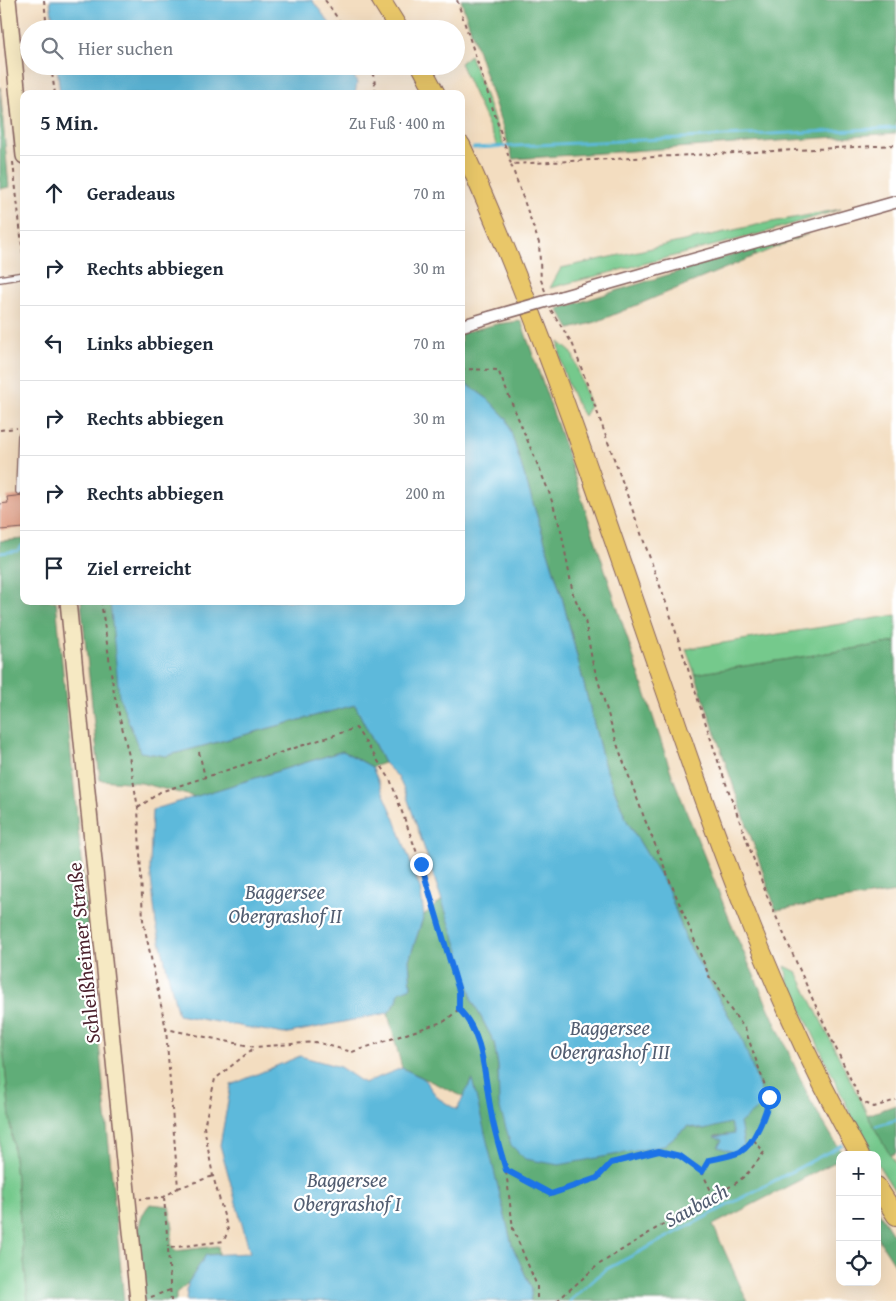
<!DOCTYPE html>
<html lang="de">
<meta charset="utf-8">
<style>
:root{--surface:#fff;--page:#f6f6f7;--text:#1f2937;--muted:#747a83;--line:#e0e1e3}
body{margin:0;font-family:"Gentium Book Plus",serif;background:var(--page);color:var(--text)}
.controls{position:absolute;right:15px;bottom:15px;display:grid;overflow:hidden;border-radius:10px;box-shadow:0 5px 20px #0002}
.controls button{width:45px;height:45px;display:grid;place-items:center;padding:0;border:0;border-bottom:1px solid var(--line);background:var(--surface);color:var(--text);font:25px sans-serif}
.stop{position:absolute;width:15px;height:15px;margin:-11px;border:4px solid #1a73e8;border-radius:50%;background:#fff}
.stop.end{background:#1a73e8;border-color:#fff;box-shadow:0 1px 5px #0008}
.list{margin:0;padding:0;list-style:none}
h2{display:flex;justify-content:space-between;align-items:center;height:65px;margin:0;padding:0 20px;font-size:21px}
h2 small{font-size:16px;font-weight:400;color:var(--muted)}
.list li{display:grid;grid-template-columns:32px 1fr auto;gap:15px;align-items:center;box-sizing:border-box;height:75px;padding:0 20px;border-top:1px solid var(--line)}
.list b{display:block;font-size:19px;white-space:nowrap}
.list em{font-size:16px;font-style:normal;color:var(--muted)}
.icon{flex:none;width:28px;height:28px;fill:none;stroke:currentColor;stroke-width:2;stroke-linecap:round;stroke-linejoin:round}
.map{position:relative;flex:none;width:896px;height:1301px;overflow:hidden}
.search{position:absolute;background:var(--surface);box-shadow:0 5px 20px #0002;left:20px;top:20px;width:445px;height:55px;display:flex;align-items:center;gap:12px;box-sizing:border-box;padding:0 18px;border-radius:28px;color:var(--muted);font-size:19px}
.panel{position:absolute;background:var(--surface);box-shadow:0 5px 20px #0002;left:20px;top:90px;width:445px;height:515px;border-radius:10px}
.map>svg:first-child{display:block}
.green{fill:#75c98c;stroke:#60745c}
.forest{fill:#60ad78;stroke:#556652}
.water{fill:#5db9db;stroke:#546c83}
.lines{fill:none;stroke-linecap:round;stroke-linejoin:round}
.stream{stroke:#5db9db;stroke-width:3}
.building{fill:#e19d83}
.service-casing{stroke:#85625f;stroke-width:8}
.minor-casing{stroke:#85625f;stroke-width:14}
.secondary-casing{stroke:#85625f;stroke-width:18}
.trunk-casing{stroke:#85625f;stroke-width:20}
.path{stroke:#85625f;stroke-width:2;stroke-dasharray:4 4;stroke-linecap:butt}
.service{stroke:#fff;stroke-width:5.5}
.minor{stroke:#fff;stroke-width:11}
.secondary{stroke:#f6e9c3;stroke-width:15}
.trunk{stroke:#e9c769;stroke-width:18}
.minor-bridge-casing{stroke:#85625f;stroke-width:14;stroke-linecap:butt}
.minor-bridge{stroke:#fff;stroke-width:11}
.route{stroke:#1a73e8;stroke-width:6}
.labels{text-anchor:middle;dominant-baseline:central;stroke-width:4.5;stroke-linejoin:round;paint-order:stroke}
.street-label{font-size:20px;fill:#4a1f2b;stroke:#fff}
.water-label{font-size:21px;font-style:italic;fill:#525d71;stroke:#fff}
</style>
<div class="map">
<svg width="896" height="1301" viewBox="0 0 896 1301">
<rect width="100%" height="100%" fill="#fff"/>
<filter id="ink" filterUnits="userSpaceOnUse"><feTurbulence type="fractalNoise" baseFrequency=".02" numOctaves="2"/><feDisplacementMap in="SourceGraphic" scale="10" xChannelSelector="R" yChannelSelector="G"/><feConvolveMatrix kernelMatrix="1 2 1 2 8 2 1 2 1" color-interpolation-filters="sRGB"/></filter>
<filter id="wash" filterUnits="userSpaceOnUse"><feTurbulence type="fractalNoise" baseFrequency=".0096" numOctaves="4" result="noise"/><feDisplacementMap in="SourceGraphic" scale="20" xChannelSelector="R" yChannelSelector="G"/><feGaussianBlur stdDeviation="1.12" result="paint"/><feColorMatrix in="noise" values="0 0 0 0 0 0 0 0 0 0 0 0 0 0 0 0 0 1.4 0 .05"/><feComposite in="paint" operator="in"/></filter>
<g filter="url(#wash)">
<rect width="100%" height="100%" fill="#f3ddc0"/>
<!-- green -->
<path class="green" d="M470,55l34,91 -6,1 -38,-84z
M841,209l-78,24 -213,55 11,-20 200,-44z
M808,234l-53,22 -1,-8z
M559,342l13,11 18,53 -6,10c-13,-20 -25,-50 -25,-74z
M896,615v27l-201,32 -9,-25z
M785,966l12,6 70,142 29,51v28l-19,-30v-8h-4l-19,-34 -66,-140z
M0,1015l28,286h-28z"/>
<!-- forest -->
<path class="forest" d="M461,0h435v133l-383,26z
M0,87l9,100 -9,2z
M754,248l1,8 -159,66 -26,7 -12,-20z
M521,321l42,120 109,334 63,158 75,167 33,55h-3v15l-5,-8 -122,63 34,76h-217l2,-11 -20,-45 -41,-165 -7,17 -62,-29 -14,-54 9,-13 2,-9 12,-5 -2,-27 15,-45 18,-15 23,69 7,31 22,42 4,24 1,39 164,41 25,-20 16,4 26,-8 5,12 -20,2 7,4 -4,7 26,-2 -5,-22 3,-84 -56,-99 -18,-51 -41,-68 -23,-57 -42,-167 -55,-178 -19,-20 -27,-19v-47l36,-9z
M24,539v62h32l68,700h-96l-28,-286v-474z
M81,601h29l31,151 25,4 189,-51 29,58 -12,4 -29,-16 -148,46 -54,-14 -41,-3z
M896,642v250l-120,18 -81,-236z
M896,1105v48l-6,2 -23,-40z
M150,1204l19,2 4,21 -2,16 4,8 43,-5 1,8 -13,1 -18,28 -12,10v8h-32c-3,-30 -16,-73 6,-97z
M877,1209l19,30v27l-19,-29z"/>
<!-- water -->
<path class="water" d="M50,0h262l22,29h-280z
M57,66h293l7,17 -2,11h-295z
M461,380l27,19 19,20 55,178 42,167 23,57 41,68 18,51 56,99 23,64 -25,20 4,22 -11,7 -15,-5 4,-7 -8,-3 20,-3 -4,-11 -26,7 -16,-4 -25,20 -104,19 -34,-6 -14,-14 -12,-40 -1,-39 -4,-24 -22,-42 -7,-31 -59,-175 -8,-17 -14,-14 -29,-58 -189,51 -26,-4 -21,-56 -9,-95h351z
M343,751l29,16 22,50 26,71 4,27 -15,45 2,27 -12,5 -2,9 -9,12 -104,21 -106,-19 -22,-91 -6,-56 2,-58z
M300,1056l40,11 24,16 38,-15 21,10 15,20 19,12 15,-31 40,166 20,45 -2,11h-344l2,-18 18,-28 44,-2 -30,-108 11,-60z"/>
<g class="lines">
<!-- stream -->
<path class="stream" d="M473,148l423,-20
M0,553l17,-2 7,-7
M876,1126l20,-6
M570,1301l35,-31 237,-125"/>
</g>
<g id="blocks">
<!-- building -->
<path class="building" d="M24,495v33l-24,2v-26l8,-1 -1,-6z"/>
</g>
</g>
<g filter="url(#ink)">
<use href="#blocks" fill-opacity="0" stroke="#85625f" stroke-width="1"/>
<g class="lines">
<defs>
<path id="service" d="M0,279l24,-4
M19,491l2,-55 3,-3"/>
<path id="minor" d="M561,297l335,-95
M461,326l30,-9"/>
<path id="secondary" d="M8,0l16,156
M68,601l70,700"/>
<path id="trunk" d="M381,0l18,29
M421,66l15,28
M461,145c81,177 141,363 205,547 54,159 111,317 194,463
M877,1186l19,30"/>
</defs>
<!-- service casing -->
<use href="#service" class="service-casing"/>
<!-- minor casing -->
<use href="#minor" class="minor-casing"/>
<!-- secondary casing -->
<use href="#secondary" class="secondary-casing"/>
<!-- trunk casing -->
<use href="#trunk" class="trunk-casing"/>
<!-- path -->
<path class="path" d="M44,0l3,29
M325,0l20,29
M457,0l54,164
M51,66l4,28
M368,66l6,11 2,17
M13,162l11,102
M545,291l-4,-11 -2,-37 -28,-79 385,-19
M551,310l22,35 96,266 51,156 47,129 46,104 48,101 13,6 22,-7
M461,369l37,1 51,122 12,38 12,64 12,26 7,40 25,84 28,76 65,158 7,6 11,22 17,23 24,68 -1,11 -15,31 11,13c-14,20 -27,36 -52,41l-10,-21 -22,-16 -21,-5 -48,12 -14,15 -46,17 -45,-25 7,59 24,57v15
M0,430l17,-2
M101,601l13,92 15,63 9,52 5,112 23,109 12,159 -14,9 -24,2
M199,752l6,25
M138,808l22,-16 196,-64 34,51 31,85 38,127v18l-14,12 -93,31 -36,-10 -61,5 -89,-18
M459,1009c25,26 25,64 31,97 3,22 10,43 16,64
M702,1172l7,-12 32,-8 12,-13
M178,1188l35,-12
M164,1197l4,50
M151,1297l19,-7
M171,1301l-3,-53 56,-7 4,-11 -15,-54 -9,-49 11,-48 40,-32
M557,1301l41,-36 113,-71"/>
<!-- service -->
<use href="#service" class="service"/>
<!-- minor -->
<use href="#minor" class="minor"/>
<!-- secondary -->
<use href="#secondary" class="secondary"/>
<!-- trunk -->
<use href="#trunk" class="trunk"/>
<defs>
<path id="minor-bridge" d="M491,317l70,-20"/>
</defs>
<!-- minor-bridge casing -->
<use href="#minor-bridge" class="minor-bridge-casing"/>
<!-- minor-bridge -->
<use href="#minor-bridge" class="minor-bridge"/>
</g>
</g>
<g class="lines" filter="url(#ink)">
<!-- route -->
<path class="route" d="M421,864l38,127v18c25,26 25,64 31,97 3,22 10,43 16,64l45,24 46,-16 14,-15 48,-12 21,5 22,16 7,-12c10,-2 22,-4 31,-8 14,-7 27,-40 29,-55"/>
</g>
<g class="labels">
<!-- street labels -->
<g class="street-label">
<text transform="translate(83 953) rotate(-96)">Schleißheimer Straße</text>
</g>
<!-- water labels -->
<g class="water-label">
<text x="285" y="891">Baggersee<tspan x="285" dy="24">Obergrashof II</tspan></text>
<text x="610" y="1027">Baggersee<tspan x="610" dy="24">Obergrashof III</tspan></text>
<text x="347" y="1179">Baggersee<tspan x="347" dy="24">Obergrashof I</tspan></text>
<text transform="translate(696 1205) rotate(-28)">Saubach</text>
</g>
</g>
</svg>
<div class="controls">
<button>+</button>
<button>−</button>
<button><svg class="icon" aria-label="locate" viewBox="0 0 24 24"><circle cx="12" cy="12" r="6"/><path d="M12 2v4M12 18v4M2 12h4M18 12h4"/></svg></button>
</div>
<div class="stop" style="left:769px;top:1097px"></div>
<div class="stop end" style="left:421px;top:864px"></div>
<div class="search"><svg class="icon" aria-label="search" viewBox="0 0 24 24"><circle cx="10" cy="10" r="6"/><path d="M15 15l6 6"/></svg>Hier suchen</div>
<section class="panel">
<h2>5 Min.<small>Zu Fuß · 400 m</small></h2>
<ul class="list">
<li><svg class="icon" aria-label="ahead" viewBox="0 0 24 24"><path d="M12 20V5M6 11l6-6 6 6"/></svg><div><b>Geradeaus</b></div><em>70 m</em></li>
<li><svg class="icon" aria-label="right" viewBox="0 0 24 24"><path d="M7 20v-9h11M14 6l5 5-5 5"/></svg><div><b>Rechts abbiegen</b></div><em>30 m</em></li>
<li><svg class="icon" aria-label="left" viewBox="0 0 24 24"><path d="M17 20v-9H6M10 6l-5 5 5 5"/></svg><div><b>Links abbiegen</b></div><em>70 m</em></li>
<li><svg class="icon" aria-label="right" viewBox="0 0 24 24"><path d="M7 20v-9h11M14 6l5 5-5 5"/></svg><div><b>Rechts abbiegen</b></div><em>30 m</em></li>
<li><svg class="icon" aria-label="right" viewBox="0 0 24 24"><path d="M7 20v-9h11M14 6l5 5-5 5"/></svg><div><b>Rechts abbiegen</b></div><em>200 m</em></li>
<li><svg class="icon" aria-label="arrive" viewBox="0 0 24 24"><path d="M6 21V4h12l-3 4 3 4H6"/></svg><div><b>Ziel erreicht</b></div></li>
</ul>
</section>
</div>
